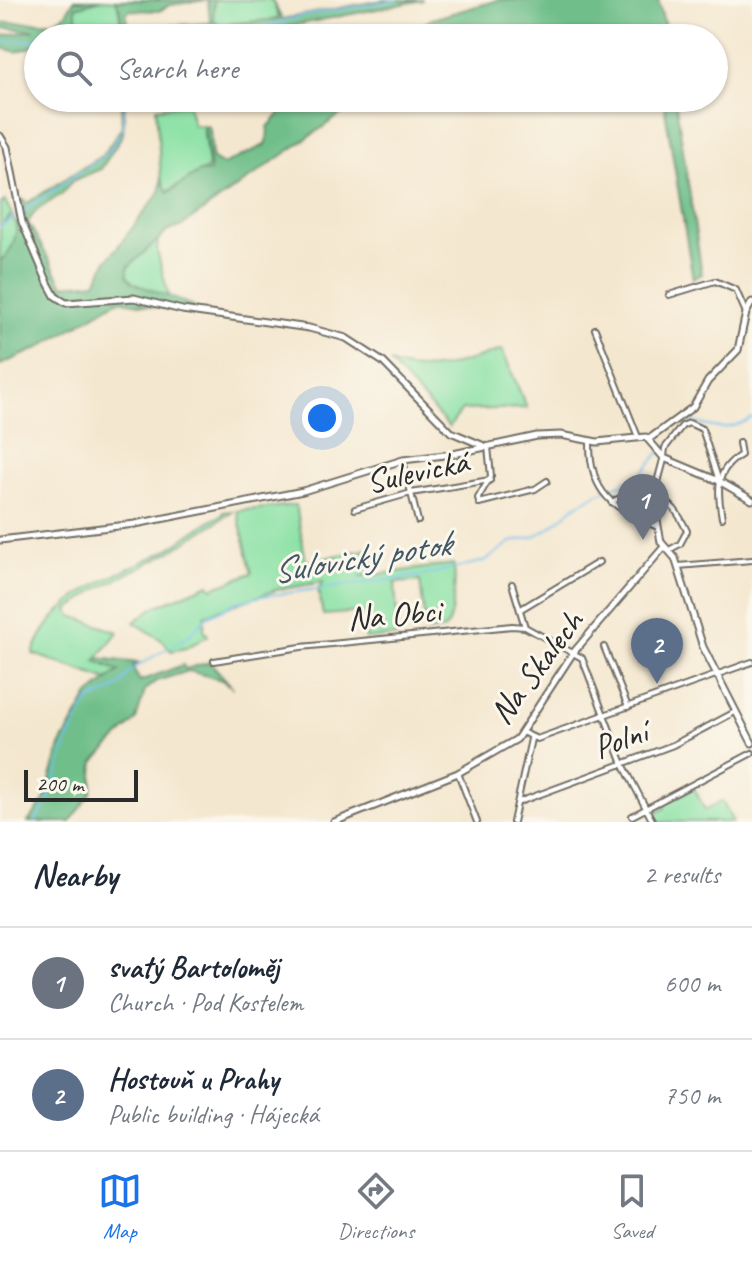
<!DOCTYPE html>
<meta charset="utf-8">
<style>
:root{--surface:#fff;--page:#f6f6f7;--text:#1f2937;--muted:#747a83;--line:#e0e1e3;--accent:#1a73e8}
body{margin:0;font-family:Caveat,sans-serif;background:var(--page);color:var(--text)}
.scale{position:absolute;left:24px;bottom:20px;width:114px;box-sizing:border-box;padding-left:8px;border:4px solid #2b2b2b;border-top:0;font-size:22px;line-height:28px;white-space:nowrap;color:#2b2b2b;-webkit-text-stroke:6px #fbf7ec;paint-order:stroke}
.you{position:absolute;left:322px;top:418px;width:28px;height:28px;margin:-20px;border:6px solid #fff;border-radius:50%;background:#1a73e8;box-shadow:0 0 0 12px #1a73e833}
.badge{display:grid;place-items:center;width:52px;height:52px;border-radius:50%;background:var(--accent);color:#fff;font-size:26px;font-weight:700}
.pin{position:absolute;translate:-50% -66px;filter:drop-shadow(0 2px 4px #0008)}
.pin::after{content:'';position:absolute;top:42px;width:28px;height:24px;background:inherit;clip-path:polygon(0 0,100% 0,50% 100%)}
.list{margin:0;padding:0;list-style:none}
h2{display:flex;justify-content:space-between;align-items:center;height:104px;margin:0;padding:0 32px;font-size:34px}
h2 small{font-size:26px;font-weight:400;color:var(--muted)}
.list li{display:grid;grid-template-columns:52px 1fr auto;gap:24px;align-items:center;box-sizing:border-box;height:112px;padding:0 32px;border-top:2px solid var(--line)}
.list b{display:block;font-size:30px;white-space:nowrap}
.list p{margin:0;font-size:26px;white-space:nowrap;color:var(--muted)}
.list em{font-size:26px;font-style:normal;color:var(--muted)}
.icon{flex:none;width:44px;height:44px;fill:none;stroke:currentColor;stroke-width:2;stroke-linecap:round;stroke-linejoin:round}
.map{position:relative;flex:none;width:752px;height:822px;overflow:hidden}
.search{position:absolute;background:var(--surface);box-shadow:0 2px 6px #0004;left:24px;right:24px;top:24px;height:88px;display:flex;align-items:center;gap:20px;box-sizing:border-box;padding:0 28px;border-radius:44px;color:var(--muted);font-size:30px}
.sheet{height:328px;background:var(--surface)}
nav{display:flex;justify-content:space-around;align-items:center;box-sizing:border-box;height:112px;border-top:2px solid var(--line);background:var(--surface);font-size:22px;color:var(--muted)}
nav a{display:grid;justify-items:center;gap:4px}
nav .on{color:var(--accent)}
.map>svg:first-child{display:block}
.green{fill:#8ae1a5;stroke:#5a8668;stroke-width:2}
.forest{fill:#6fbf8a;stroke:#4d755a;stroke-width:2}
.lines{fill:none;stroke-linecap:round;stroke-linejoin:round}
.stream{stroke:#75beed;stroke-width:2}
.minor-casing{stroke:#716d64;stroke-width:8}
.tertiary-casing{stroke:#716d64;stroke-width:9}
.minor{stroke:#fff;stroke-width:4}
.tertiary{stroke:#fff;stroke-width:5}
.labels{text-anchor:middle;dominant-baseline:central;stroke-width:6;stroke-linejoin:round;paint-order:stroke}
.street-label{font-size:34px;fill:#2b2b2b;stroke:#fbf7ec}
.water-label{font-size:36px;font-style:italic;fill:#415765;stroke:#fbf7ec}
</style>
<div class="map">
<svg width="752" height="822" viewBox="0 0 752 822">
<rect width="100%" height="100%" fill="#fbf7ec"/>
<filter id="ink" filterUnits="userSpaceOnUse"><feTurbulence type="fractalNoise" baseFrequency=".0125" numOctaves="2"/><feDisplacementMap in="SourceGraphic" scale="16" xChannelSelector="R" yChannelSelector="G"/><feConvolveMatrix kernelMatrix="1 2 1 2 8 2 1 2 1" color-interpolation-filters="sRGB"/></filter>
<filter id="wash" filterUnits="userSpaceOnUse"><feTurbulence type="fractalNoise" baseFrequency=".006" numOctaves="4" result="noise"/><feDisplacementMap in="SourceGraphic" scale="32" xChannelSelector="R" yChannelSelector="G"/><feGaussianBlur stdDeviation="1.8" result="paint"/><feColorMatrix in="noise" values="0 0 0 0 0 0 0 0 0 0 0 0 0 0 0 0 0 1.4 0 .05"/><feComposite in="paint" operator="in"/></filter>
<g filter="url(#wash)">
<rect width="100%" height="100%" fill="#f4e7cf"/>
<!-- green -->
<path class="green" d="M101,0l16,1 5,27 -43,2 -4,-23z
M214,0h58l8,19 -63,6 -5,-11z
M188,104l5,21 10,1 5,42 -42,24 -5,-14 -5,-70z
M5,201l7,13 -9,9 10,-6c8,16 0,34 -13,44v-57z
M158,238l-1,13 12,46 -36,-14 -7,-8 2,-8z
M502,350l25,58 -65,2 -13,17 -59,-64c35,15 77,-2 112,-13z
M296,505l10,57 62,-13 6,24 -15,4 94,-13c4,12 0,55 -8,65l-19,3 -6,-51 -25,2 3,53 -32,3 -4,-27 -39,3 -5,-25 5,-8 -47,8 -71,25 -1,15 4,6 -22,12 -15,3 -8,-10 -29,-19 20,-15 55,-23 3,4 40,-15 -15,-62z
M234,511l-64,41 -74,38 -28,20 4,6 46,16 -22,28 23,10 -11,10 -75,-26c19,-58 81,-77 132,-103 19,-10 38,-29 58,-36v-3z
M694,788l11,22 17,-9 11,21h-76l-4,-8 12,-6 -2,-4z"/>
<!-- forest -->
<path class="forest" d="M74,0h27l-26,7 5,23 41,-2 -1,-19 -5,-9h92l-37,5 -11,6 -29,-1 -4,4 2,14 82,-5 -2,-23h6l-1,22 9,3 57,-6 -7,-19 10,19 101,-19h40l-132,26 -36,12h-217v7l-22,7 -16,-5v-11l35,-6 -35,-2v-5l53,-1 12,-7z
M498,0h160l10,38h-269l33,-19z
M121,98h4l-2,36 -22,35 -29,12 -9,12 -27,18 -8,11 35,63 33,-3 10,-20 53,-69 3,-13 6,13 31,-21 11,-1 -6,-44 4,-1 2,4 2,29 11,6 44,-21 1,-17 26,-29h78l-19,8 -173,121 -12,4 -40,36 -1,8 6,8 61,23 -2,8 -73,-14 -80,48 -39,17v-104c13,-10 16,-23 17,-39l8,-6 -3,-17 5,4 76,-48 19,-28z
M663,98h12l27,176 -9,5z
M98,658l40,5 -6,4 8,14 43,-16 2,4 25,-7 23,26 -11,-8 -33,-9 -33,10 -11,9 -9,30 -42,42 -2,30 -22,30h-42l16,-21 16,-55 29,-51 30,-24 -24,-10z"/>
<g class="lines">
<!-- stream -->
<path class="stream" d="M87,38l175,-11 40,-11 95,-16
M0,42l38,-2
M0,227l108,-74 15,-25v-30
M684,424l3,-3c30,6 34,13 65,-3
M35,822l14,-23 19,-59 20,-38 32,-16 11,-16 57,-34 19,-19 30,-15 26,-6 157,-20 65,-15 26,-19 23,-5 17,-10 24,-21 24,-13 41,-17 26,-32"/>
</g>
</g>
<g filter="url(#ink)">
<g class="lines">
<defs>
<path id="minor" d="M669,295l46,-14 21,9 10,23
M595,329l43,108
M590,441c-1,53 24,68 68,86
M488,447l3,29 -13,22 1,5 56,-14 12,-8
M664,457l1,-9 17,-22 7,-3 13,6 17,52
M403,461l15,60
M654,495c18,7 25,19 33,36l-7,13 -11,6
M611,502l46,-20
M355,509l56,-16 79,-13
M722,518c-5,-28 -7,-48 19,-63l-2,-12
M678,566l74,-6
M512,584l13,43
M521,609l78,-47
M604,647l24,60
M214,661l87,-14 211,-21 13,1 57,31 41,106 30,58
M524,733l13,6 215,-77
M458,773l19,49
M519,802l154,-57 62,-33
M632,816l120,-63
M513,822l18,-83"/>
<path id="tertiary" d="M0,136l7,11 15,75 26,61 7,13 11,7 68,-5 48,12 127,18 37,10 37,24 68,70 33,14
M649,439l44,-32 15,-26 30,-31 8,-37 6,-11
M664,458l-11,41 8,43 14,16 28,89 49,96
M0,540l135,-16 168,-33 100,-31 50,-6 84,-18 24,-1 36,7 49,-5 18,21 55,23 33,19
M334,822l124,-49 59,-34 56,-86 90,-105"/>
</defs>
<!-- minor casing -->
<use href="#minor" class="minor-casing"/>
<!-- tertiary casing -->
<use href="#tertiary" class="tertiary-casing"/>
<!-- minor -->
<use href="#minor" class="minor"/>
<!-- tertiary -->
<use href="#tertiary" class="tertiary"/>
</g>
</g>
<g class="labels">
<!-- street labels -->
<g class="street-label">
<text transform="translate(417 471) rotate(-12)">Sulevická</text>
<text transform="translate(394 614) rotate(-5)">Na Obci</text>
<text transform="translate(536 667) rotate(-53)">Na Skalech</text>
<text transform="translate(620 739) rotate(-20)">Polní</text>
</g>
<!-- water labels -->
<g class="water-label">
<text transform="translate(361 557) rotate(-9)">Sulovický potok</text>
</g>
</g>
</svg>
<div class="scale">200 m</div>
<div class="you"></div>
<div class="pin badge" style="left:643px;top:540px;background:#6b7280">1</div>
<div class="pin badge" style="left:657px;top:684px;background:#5c6f8a">2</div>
<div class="search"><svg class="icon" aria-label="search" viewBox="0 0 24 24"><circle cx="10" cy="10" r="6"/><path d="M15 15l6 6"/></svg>Search here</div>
</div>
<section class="sheet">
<h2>Nearby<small>2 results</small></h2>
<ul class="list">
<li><span class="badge" style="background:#6b7280">1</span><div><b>svatý Bartoloměj</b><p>Church · Pod Kostelem</p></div><em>600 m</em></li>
<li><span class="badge" style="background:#5c6f8a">2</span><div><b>Hostouň u Prahy</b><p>Public building · Hájecká</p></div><em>750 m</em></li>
</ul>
</section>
<nav>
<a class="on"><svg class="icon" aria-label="map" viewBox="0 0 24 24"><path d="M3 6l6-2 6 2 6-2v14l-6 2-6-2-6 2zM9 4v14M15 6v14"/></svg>Map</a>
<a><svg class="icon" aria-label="directions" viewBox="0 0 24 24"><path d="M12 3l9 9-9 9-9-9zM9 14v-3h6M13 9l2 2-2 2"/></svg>Directions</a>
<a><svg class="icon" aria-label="saved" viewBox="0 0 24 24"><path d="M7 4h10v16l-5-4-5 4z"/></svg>Saved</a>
</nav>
